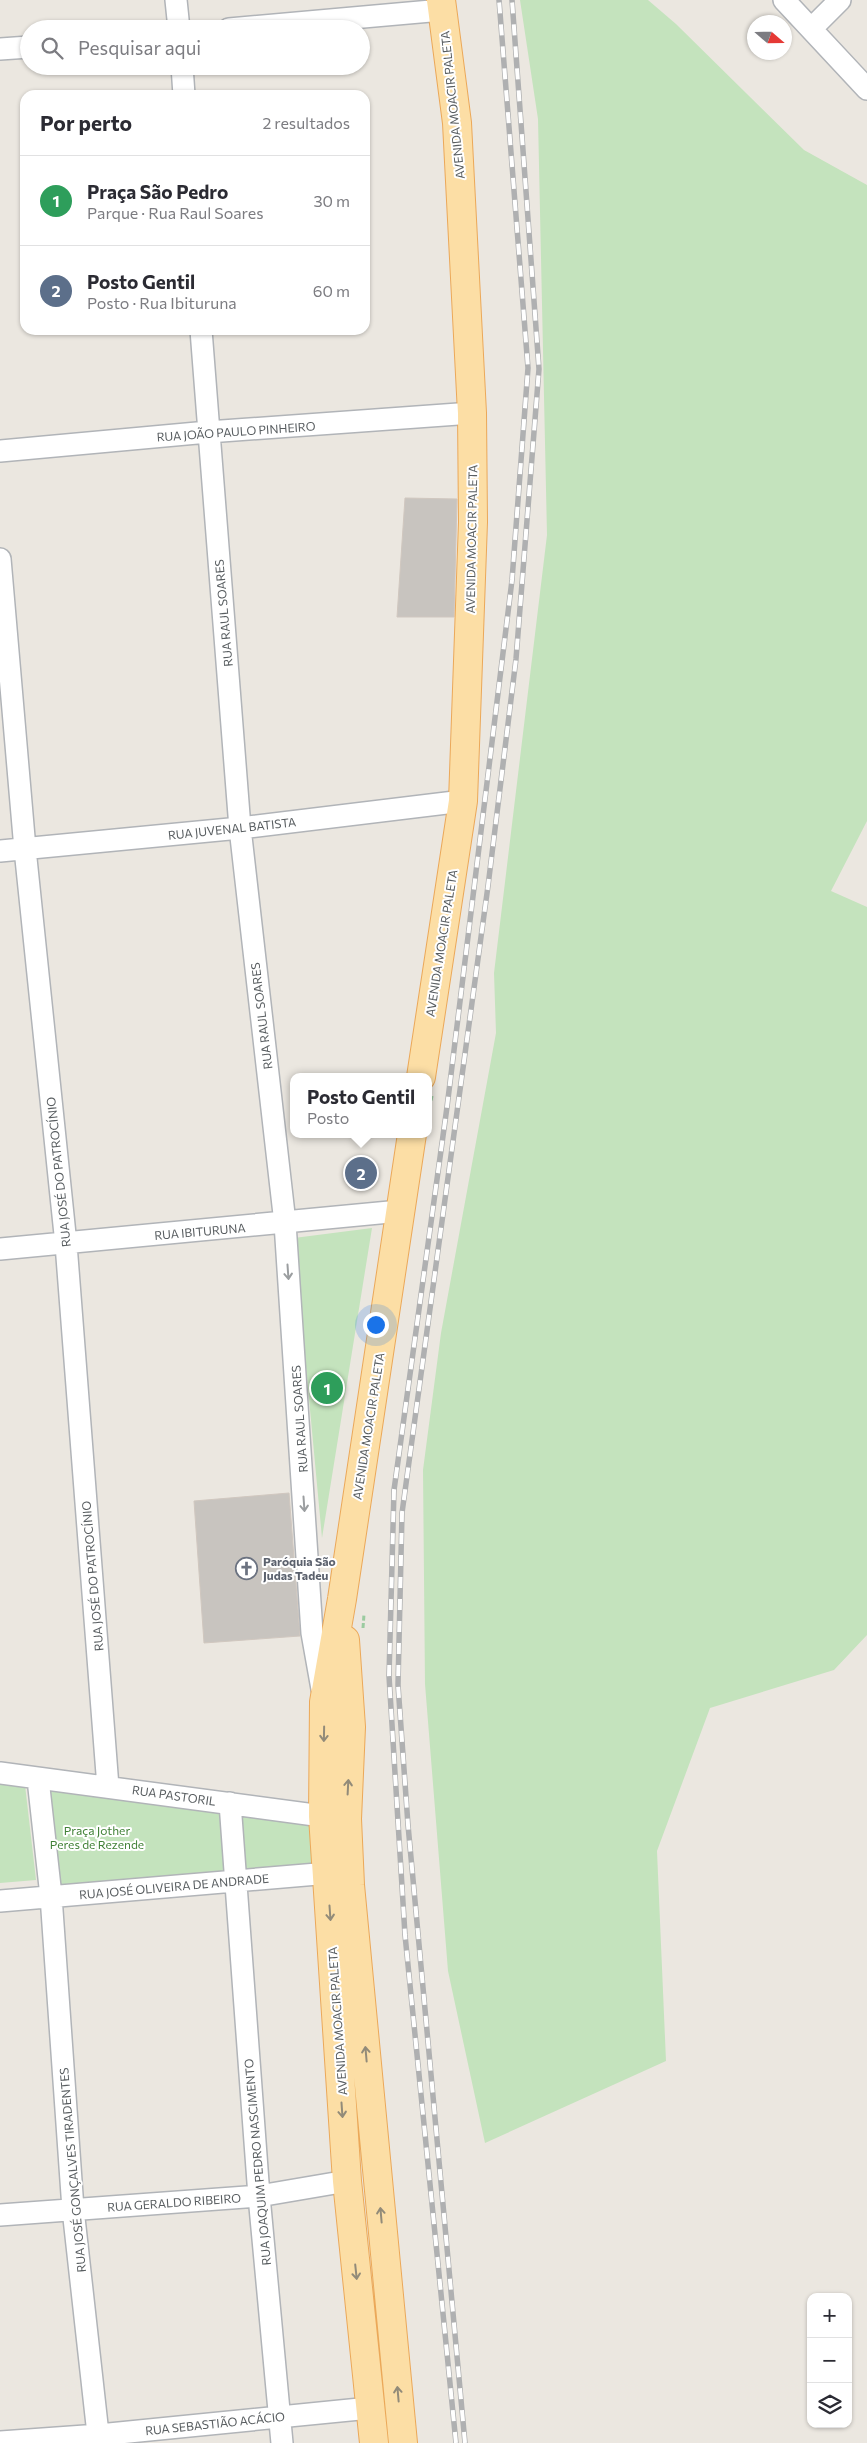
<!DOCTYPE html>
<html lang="pt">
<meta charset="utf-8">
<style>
:root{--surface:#fff;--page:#f7f7f7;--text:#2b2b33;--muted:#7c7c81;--line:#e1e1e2;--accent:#111827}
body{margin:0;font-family:Commissioner,sans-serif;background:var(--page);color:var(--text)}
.controls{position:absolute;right:15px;bottom:15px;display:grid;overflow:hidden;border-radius:10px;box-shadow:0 1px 4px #0004}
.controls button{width:45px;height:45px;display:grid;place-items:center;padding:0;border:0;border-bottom:1px solid var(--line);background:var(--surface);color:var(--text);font:25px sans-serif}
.compass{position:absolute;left:747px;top:15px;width:45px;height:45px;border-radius:50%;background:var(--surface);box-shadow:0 1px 4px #0004;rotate:110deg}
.you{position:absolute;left:375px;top:1324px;width:18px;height:18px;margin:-12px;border:4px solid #fff;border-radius:50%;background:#1a73e8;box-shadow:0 0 0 8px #1a73e833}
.badge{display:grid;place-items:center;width:32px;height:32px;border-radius:50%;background:var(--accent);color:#fff;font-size:16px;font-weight:700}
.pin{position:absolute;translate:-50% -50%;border:2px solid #fff;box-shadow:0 1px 5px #0006}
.popup{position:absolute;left:290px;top:1073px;width:142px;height:65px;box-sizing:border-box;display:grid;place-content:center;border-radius:10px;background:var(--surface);filter:drop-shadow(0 1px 4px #0005);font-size:16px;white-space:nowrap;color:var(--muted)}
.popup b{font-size:19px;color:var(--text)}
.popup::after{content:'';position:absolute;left:50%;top:100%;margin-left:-10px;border:10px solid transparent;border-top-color:var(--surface)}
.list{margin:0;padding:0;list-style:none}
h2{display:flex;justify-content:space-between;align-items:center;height:65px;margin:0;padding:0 20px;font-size:21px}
h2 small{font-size:16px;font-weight:400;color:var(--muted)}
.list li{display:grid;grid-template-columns:32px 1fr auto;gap:15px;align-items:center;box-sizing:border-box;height:90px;padding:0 20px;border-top:1px solid var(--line)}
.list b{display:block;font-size:19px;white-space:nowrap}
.list p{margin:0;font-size:16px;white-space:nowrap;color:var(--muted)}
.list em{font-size:16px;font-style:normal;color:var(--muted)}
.icon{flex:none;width:28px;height:28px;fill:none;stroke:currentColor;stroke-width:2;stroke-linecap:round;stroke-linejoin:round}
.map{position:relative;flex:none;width:867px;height:2443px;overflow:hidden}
.search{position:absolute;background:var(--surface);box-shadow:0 1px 4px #0004;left:20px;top:20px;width:350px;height:55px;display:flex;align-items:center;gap:12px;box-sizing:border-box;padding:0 18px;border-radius:28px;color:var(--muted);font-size:19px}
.panel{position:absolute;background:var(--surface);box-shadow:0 1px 4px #0004;left:20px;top:90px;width:350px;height:245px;border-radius:15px}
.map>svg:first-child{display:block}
.green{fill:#c4e3bd}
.building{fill:#c8c4bf;stroke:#d0c7bf}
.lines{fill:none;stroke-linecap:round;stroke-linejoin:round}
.minor-casing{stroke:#b1b4b8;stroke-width:24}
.major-casing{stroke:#eba859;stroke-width:30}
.path{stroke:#9bcba0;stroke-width:3;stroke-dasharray:5 2.5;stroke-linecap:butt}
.minor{stroke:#fff;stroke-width:21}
.major{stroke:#fcdea5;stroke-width:28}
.rail-casing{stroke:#afb0b1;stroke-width:5.5}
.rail{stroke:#fff;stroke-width:4;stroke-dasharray:11;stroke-linecap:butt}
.oneway{stroke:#9b9ea0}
.oneway2{stroke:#928b79}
.labels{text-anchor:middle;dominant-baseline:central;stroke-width:4;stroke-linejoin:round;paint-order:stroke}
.street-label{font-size:12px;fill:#595e61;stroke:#fff}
.worship-label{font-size:12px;font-weight:bold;fill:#5b616d;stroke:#fff;text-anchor:start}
.park-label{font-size:12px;fill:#418137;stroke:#fff}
</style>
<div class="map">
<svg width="867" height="2443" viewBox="0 0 867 2443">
<rect width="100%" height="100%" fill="#ebe7e0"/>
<!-- green -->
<path class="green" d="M520,0h128l28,24 128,126 63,35v636l-36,70 36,16v728l-33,35 -124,38 -53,143 9,210 -181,82 -37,-172 -23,-287 -2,-214 18,-137 55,-300 -2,-60 53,-438 -9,-416z
M372,1228l-50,310 -28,-300z
M0,1782l25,3 11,95 -36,3z
M42,1784l186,20 1,76 -174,6z
M233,1805l88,12 3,54 -89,7z"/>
<!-- building -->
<path class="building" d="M405,498l52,1 -3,118h-57z
M289,1493l11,143 -96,7 -10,-142z"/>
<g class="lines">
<defs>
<path id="minor" d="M176,0l3,29
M784,0l83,89
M812,28l28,-28
M229,29l213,-19
M0,49l29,-2
M182,66l2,29
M201,330l39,498 45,395 27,410 10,56
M0,451l208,-19 264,-19
M0,559l25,290 41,395 42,543
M0,851l240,-23 223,-27
M0,1249l400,-38
M0,1773l337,45
M38,1779l13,117 22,313 26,234
M230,1803l29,393 23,247
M0,1901l341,-29
M0,2215l259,-19 88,-15
M0,2442l99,-7 271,-27"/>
<path id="major" d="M421,1077l42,-276 10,-279 -1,-109 -15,-290 -16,-123
M345,1640l6,87 -4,92 3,66 53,558
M374,2443l-27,-262 -24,-365 1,-114 18,-103 70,-465"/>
</defs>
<!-- minor casing -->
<use href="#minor" class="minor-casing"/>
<!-- major casing -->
<use href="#major" class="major-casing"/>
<!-- path -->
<path class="path" d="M428,1115l4,-19
M363,1628l1,-14"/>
<!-- minor -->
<use href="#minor" class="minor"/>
<!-- major -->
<use href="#major" class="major"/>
<defs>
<path id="rail" d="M456,2443l-51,-508 -16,-259 5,-186 53,-383 65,-527 16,-212 -29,-368
M465,2443l-57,-618 -10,-140 4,-172 86,-627 28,-227 23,-290 -27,-369"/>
</defs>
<!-- rail casing -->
<use href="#rail" class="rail-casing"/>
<!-- rail -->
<use href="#rail" class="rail"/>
</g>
<!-- one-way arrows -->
<defs><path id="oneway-shaft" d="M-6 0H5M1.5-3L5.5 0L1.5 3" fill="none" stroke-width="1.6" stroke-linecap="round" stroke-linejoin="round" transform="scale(1.25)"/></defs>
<g class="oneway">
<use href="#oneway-shaft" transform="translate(288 1272) rotate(86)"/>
<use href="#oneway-shaft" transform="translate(304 1504) rotate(86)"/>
</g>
<g class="oneway2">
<use href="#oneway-shaft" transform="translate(324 1734) rotate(91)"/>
<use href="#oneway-shaft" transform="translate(348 1787) rotate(-87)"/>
<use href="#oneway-shaft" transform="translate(330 1913) rotate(86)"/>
<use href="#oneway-shaft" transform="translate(366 2054) rotate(-95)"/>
<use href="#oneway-shaft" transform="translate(342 2110) rotate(86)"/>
<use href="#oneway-shaft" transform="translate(381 2215) rotate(-95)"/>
<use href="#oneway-shaft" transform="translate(356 2272) rotate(84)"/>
<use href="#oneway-shaft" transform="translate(398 2394) rotate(-95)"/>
</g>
<!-- icons -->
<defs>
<symbol id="church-ring" viewBox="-11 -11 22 22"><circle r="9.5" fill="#fff" stroke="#6b7280" stroke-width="1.5"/><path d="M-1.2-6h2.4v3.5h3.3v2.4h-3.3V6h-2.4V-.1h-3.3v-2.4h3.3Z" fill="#6b7280"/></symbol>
</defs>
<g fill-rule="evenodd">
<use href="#church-ring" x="234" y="1556" width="25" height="25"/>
</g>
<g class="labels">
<!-- street labels -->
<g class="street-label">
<text transform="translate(452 105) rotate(-96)">AVENIDA MOACIR PALETA</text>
<text transform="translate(236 431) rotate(-4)">RUA JOÃO PAULO PINHEIRO</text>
<text transform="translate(471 539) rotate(-89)">AVENIDA MOACIR PALETA</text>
<text transform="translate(223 613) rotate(-95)">RUA RAUL SOARES</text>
<text transform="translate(232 828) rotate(-6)">RUA JUVENAL BATISTA</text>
<text transform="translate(441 943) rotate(-81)">AVENIDA MOACIR PALETA</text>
<text transform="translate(261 1016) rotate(-97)">RUA RAUL SOARES</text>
<text transform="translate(58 1172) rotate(-96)">RUA JOSÉ DO PATROCÍNIO</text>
<text transform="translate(200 1231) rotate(-5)">RUA IBITURUNA</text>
<text transform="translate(299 1419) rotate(-94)">RUA RAUL SOARES</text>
<text transform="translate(368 1426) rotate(-81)">AVENIDA MOACIR PALETA</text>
<text transform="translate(92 1576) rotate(-95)">RUA JOSÉ DO PATROCÍNIO</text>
<text transform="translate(174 1795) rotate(8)">RUA PASTORIL</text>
<text transform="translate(174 1886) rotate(-5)">RUA JOSÉ OLIVEIRA DE ANDRADE</text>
<text transform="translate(337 2021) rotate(-94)">AVENIDA MOACIR PALETA</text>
<text transform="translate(257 2162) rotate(-95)">RUA JOAQUIM PEDRO NASCIMENTO</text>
<text transform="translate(72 2170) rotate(-95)">RUA JOSÉ GONÇALVES TIRADENTES</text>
<text transform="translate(174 2202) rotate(-4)">RUA GERALDO RIBEIRO</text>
<text transform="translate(215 2423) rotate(-6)">RUA SEBASTIÃO ACÁCIO</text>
</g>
<!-- worship labels -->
<g class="worship-label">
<text x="263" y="1561">Paróquia São<tspan x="263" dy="14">Judas Tadeu</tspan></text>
</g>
<!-- park labels -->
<g class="park-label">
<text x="97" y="1830">Praça Jother<tspan x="97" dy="14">Peres de Rezende</tspan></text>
</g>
</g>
</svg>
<div class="controls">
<button>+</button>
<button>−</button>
<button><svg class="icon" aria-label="layers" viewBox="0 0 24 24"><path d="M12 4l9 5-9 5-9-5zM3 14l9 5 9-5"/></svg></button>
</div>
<svg class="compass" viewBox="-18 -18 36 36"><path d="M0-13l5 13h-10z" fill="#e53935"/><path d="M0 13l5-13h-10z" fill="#7c7c81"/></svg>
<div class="you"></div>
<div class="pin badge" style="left:327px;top:1388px;background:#2e9e5b">1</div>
<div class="pin badge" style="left:361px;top:1173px;background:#5c6f8a">2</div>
<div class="popup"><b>Posto Gentil</b>Posto</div>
<div class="search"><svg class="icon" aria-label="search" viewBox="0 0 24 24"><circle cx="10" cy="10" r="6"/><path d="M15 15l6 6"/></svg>Pesquisar aqui</div>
<section class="panel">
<h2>Por perto<small>2 resultados</small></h2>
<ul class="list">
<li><span class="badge" style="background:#2e9e5b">1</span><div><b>Praça São Pedro</b><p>Parque · Rua Raul Soares</p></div><em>30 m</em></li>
<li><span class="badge" style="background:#5c6f8a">2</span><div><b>Posto Gentil</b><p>Posto · Rua Ibituruna</p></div><em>60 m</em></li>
</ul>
</section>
</div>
